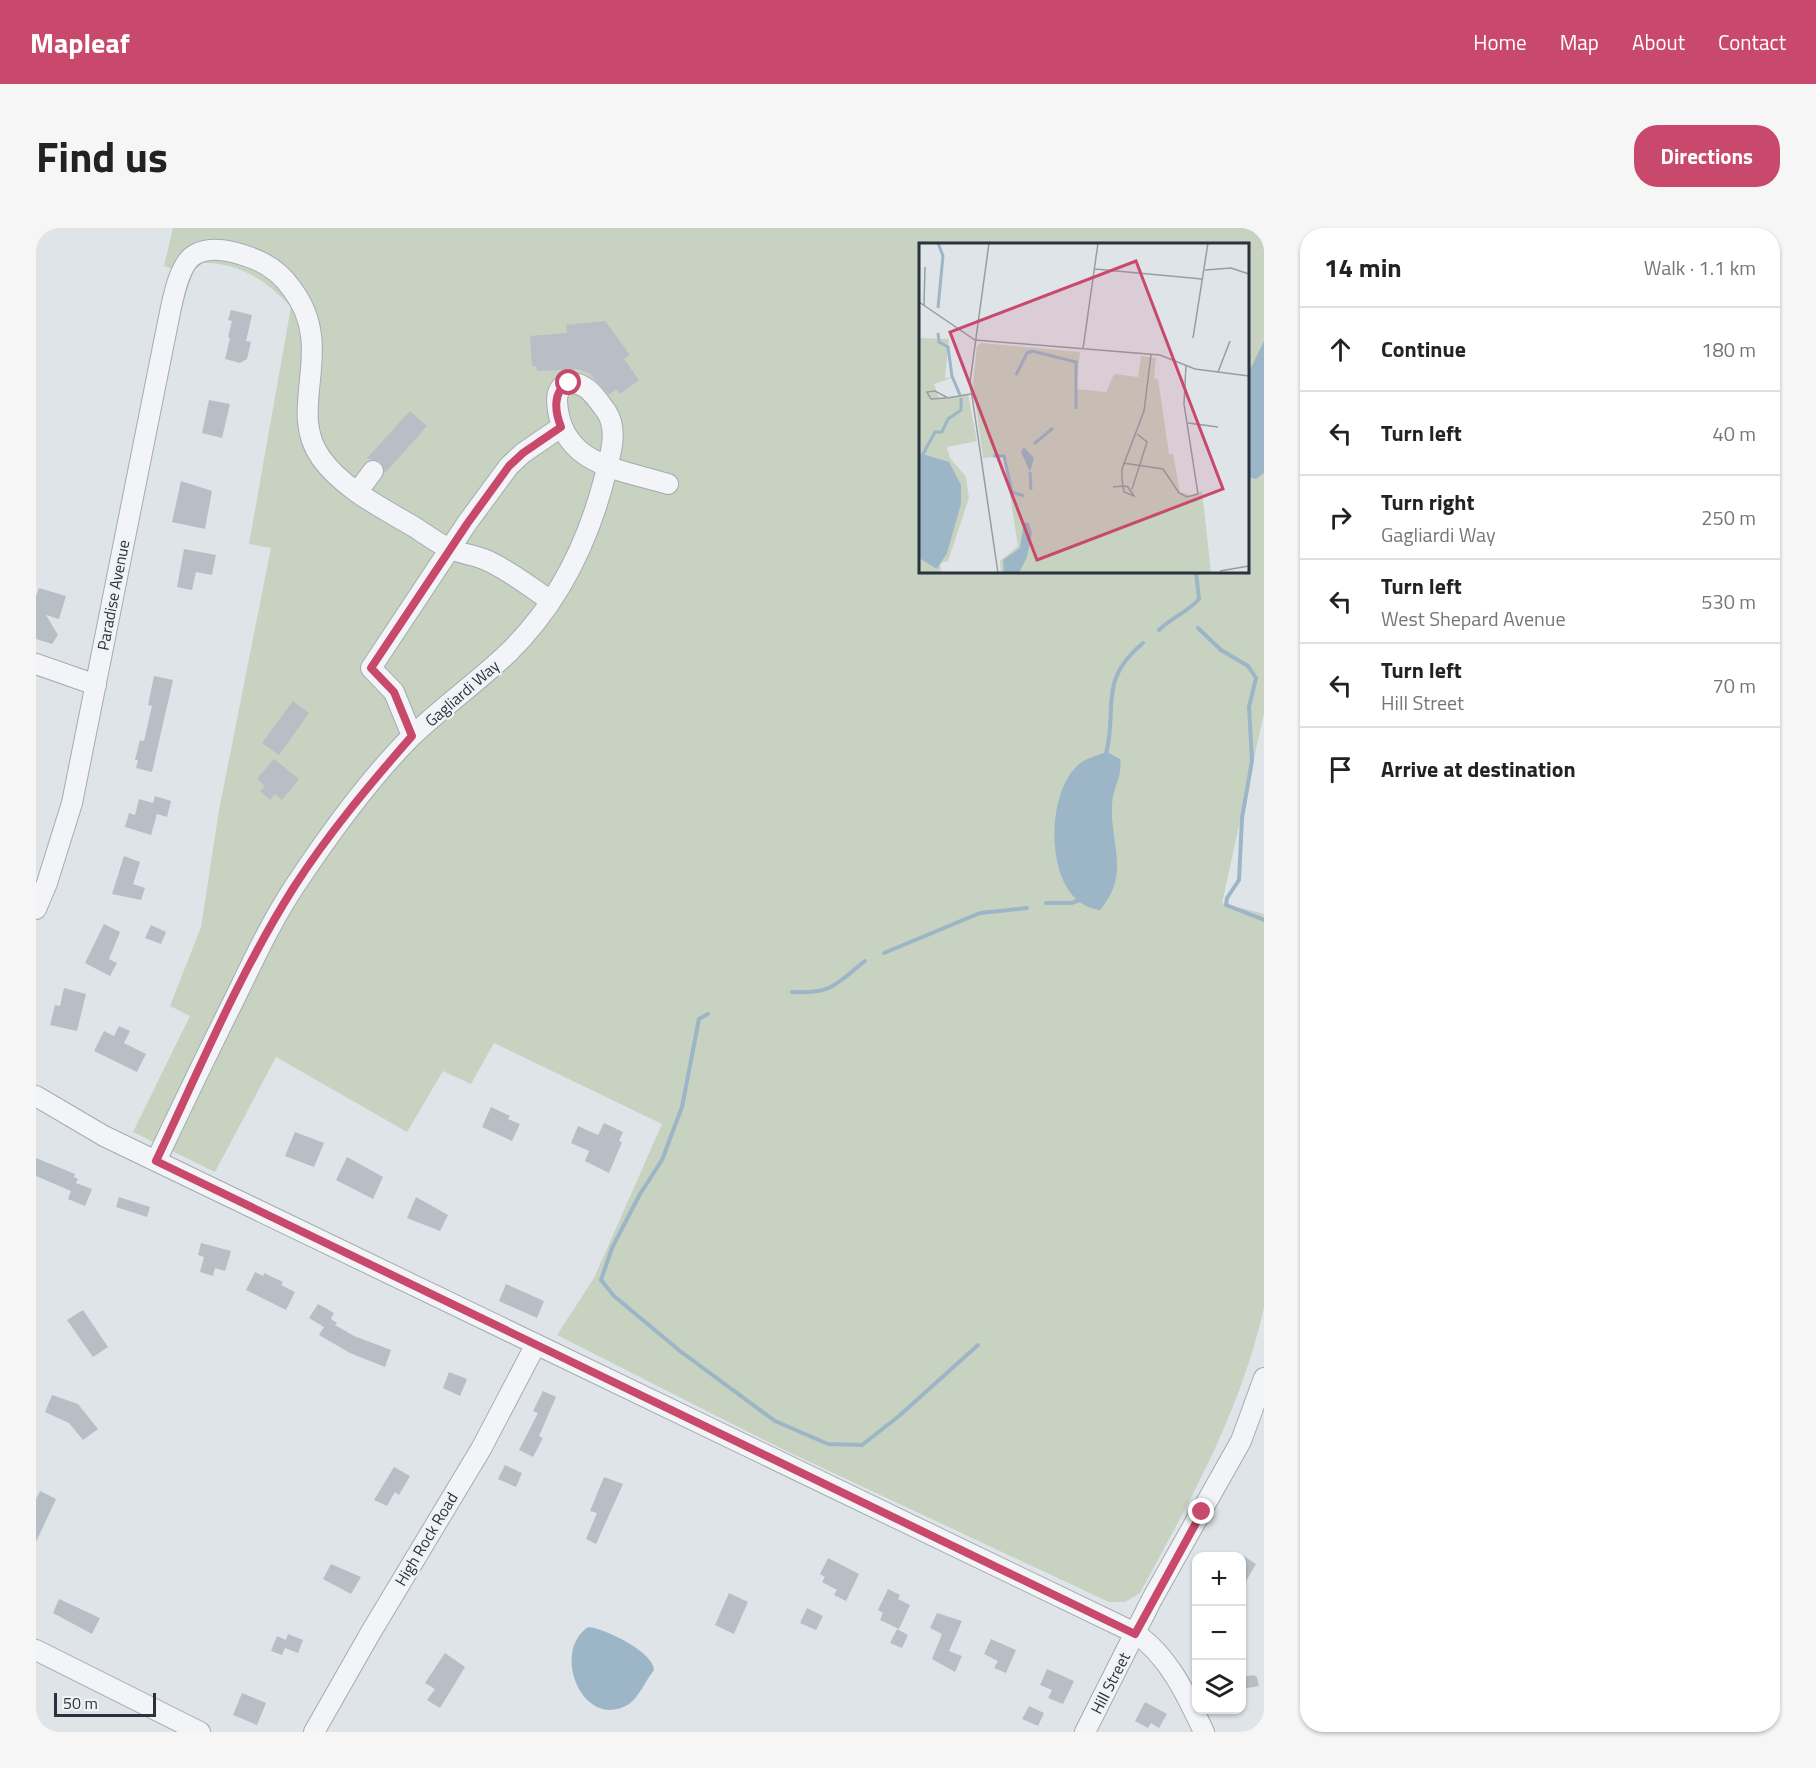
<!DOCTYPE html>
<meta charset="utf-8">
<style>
:root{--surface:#fff;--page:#f6f6f6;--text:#222;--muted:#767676;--line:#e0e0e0;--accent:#c9496c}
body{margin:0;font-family:"Titillium Web",sans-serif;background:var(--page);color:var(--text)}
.controls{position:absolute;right:18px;bottom:18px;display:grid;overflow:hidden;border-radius:12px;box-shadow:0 2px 4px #0004}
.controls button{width:54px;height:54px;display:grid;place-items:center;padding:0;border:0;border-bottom:2px solid var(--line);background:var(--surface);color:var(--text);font:30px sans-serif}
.scale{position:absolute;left:18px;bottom:15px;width:102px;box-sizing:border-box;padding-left:6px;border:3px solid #29333f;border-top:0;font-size:16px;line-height:21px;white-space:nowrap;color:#29333f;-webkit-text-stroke:4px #eff3f6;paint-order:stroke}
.stop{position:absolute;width:18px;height:18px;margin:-14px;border:4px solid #c9496c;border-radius:50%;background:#fff}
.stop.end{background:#c9496c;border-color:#fff;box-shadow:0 2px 6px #0008}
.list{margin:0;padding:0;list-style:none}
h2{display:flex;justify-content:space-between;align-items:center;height:78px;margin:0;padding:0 24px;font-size:26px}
h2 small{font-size:20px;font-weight:400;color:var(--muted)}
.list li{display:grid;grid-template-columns:39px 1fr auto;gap:18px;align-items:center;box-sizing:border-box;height:84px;padding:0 24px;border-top:2px solid var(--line)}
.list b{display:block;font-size:22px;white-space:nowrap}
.list p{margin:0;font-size:20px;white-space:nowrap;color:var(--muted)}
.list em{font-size:20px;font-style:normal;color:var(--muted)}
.icon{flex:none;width:33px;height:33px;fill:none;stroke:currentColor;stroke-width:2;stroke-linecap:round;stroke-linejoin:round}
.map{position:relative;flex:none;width:1228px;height:1504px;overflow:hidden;border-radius:24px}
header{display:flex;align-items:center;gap:36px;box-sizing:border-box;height:84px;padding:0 30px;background:var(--accent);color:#fff}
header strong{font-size:28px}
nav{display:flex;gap:33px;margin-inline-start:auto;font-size:21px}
.intro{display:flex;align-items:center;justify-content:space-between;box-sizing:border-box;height:144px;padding:0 36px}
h1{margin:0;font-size:42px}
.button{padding:15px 27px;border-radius:24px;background:var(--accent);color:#fff;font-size:21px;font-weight:700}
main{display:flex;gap:36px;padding:0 36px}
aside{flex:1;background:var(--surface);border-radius:24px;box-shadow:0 2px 4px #0004}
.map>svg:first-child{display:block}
.green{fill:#c7d2c1;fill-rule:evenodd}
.water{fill:#9cb6c7}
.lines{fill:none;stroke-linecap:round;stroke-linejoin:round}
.stream{stroke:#9cb6c7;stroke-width:4}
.building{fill:#b7bec5}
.minor-casing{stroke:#a5abb2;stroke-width:22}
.minor{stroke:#f2f4f7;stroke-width:20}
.route{stroke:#c9496c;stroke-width:8}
.labels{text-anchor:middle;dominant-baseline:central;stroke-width:4.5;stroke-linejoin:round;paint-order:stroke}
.street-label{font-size:16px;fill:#29333f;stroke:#eff3f6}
.inset-river{fill:none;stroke:#9cb6c7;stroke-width:3}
.inset-road{fill:none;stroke:#969da4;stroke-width:1.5}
.view{fill:#c9496c;fill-opacity:0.15;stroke:#c9496c;stroke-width:3}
.inset-edge{fill:none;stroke:#29333f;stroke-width:3}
</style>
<header>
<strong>Mapleaf</strong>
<nav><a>Home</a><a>Map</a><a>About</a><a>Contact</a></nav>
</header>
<div class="intro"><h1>Find us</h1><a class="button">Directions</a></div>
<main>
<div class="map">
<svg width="1228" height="1504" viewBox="0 0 1228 1504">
<rect width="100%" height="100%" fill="#dfe4e8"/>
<!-- green -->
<path class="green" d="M137,0h1091v485l-42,190 42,11v393c-24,107 -73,191 -124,286l-15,9h-16l-327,-153 -225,-114 37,-57 68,-154 -168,-81 -23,41 -28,-13 -36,61 -131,-75 -61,115 -82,-40 57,-116 -20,-10 31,-79 18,-117 52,-262 -22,-4 42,-237c-24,-26 -52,-45 -88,-44l-13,11 -26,-8zM885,16h327v328h-327z"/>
<!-- water -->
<path class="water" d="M1228,113v132l-8,6 -8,-2v-103z
M1071,524l13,7c3,16 -7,28 -8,45 -2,41 19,69 -12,106 -57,-7 -56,-115 -22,-145 8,-7 20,-10 29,-13z
M552,1399c16,1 66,25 66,43 -8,10 -15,27 -25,34 -45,28 -79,-51 -41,-77z"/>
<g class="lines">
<!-- stream -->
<path class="stream" d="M1162,400l23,22 27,16 8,12 -7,29 3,54 -10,57 -3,62 -12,18 -1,7 38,15
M1123,402c13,-13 29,-18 40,-31l-3,-27
M1070,526c12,-46 -9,-73 37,-111
M1010,675h25l9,-3
M848,725l96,-40 47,-5
M756,764c40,2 43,-7 73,-31
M672,786l-9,5 -17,88 -20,53 -22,34 -28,54 -11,32 13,16 66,55 95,70 53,23 34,1 37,-29 79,-71"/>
</g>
<!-- building -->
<path class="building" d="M195,82l21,5 -6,26 5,1 -4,17 -7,4 -15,-4 5,-21 -2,-1 4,-16 -4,-1z
M569,93l25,34 -6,4 15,21 -19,14 -4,-5 -7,6 -19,-21 -12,-5 -41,2 -1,-5h-4l-2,-30 37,-3 -1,-8z
M173,172l21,4 -8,34 -20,-5z
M374,183l17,15 -42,47 -4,-11 -14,-4z
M145,253l31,10 -7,38 -33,-7z
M148,321l32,6 -4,20 -16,-3 -4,18 -15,-3z
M3,360l27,8 -7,23 -13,-4 12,20 -6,9 -16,-5v-43z
M118,448l19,4 -21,92 -16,-4 2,-8h-3l5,-20 4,1 8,-35 -4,-1z
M257,473l16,12 -30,42 -17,-12z
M238,531l25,20 -17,21 -7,-6 -5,6 -10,-9 5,-5 -8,-7z
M119,568l16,5 -4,16 -10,-3 -6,21 -26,-8 4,-14 6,2 4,-16 14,4z
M88,628l16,6 -7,22 12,4 -4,12 -29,-6z
M68,696l16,8 -11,27 8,4 -7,13 -25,-13z
M115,697l15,7 -5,12 -16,-6z
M28,760l22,6 -9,37 -27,-6 5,-20 5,1z
M83,798l11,5 -6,12 22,11 -9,18 -43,-21 10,-20 10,5z
M455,879l19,9 -2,3 12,5 -8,17 -30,-14z
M568,895l19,9 -4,9 3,1 -13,31 -24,-12 4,-10 -18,-8 7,-17 20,9z
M259,904l29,11 -10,24 -29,-11z
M311,929l36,20 -10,22 -37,-19z
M0,930l39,16 -1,3 4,2 -2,4 16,6 -7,17 -17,-7 3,-8 -35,-15z
M83,969l31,10 -3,10 -31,-10z
M380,969l32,18 -8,16 -33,-13z
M165,1015l30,8 -6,20 -10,-3 -2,8 -13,-4 4,-15 -6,-2z
M219,1044l8,4 1,-3 19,9 -2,3 14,7 -9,18 -40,-20z
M470,1056l38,17 -7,17 -38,-17z
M282,1076l16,9 -3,6 6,4 -2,2 19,11 37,14 -6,17 -35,-14 -31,-18 5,-8 -15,-9z
M47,1082l25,37 -15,10 -26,-37z
M413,1144l18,7 -7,17 -17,-8z
M507,1163l13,6 -17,39 4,2 -10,19 -14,-7 19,-37 -5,-2z
M16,1167l26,9 20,25 -15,11 -14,-17 -24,-11z
M469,1237l17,8 -6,14 -18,-8z
M358,1239l16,9 -11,19 -4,-3 -8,14 -13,-6z
M568,1249l19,7 -27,60 -10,-5 11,-26 -7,-2z
M4,1263l16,8 -20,43v-43z
M1206,1327l14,9 -14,24z
M792,1330l31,16 -13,27 -12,-6 3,-5 -15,-8 3,-5 -5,-3z
M295,1336l30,13 -10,17 -28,-15z
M852,1361l12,6 -2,4 12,6 -11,24 -19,-9 3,-7 -5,-3z
M693,1365l19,9 -14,32 -19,-9z
M23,1371l41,19 -8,16 -39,-21z
M771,1380l16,8 -7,14 -16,-7z
M901,1385l25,8 -13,30 13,5 -7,16 -23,-13 10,-25 -12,-6z
M861,1401l11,6 -6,13 -12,-5z
M252,1406l15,6 -5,13 -13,-5 -3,7 -11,-4 6,-15 9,4z
M955,1411l25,11 -10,23 -12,-5 4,-7 -14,-7z
M409,1425l20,14 -25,41 -13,-8 8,-11 -10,-6z
M1011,1441l27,12 -11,23 -15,-6 4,-8 -12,-5z
M1217,1447l4,2 2,9 -17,3v-12z
M206,1465l24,10 -9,22 -24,-10z
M1109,1474l22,12 -8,14 -8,-5 -3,5 -13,-7z
M993,1478l15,7 -6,13 -16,-7z"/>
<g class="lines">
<defs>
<path id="minor" d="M322,263l15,-20
M0,436l60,21
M376,508l-18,-44 -23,-24 96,-145 42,-57 14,-13 38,-26
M0,681l11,-26 25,-80 93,-466c5,-21 11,-74 31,-83 17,-8 36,-3 53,3 18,6 32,16 43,32 46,61 -7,119 29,169 22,31 63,51 95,70 11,7 23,17 35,21 11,5 23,6 35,11 23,10 44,27 65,41
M0,868l68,40 1031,497c34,23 52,63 69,99
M120,933c26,-55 52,-109 79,-163 19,-39 37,-78 61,-114 34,-51 72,-104 115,-147 31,-30 67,-55 98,-85 50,-49 79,-109 96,-176 5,-20 14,-46 1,-65 -9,-12 -21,-32 -39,-27 -8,2 -10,10 -10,17 3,64 62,68 111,83
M0,1422l164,82
M278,1504l57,-100 110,-183 55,-105
M1049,1504l67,-133 89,-158 23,-63"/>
</defs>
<!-- minor casing -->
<use href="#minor" class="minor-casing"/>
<!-- minor -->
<use href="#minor" class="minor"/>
</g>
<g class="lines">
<!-- route -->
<path class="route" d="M533,155c-17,8 -14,29 -8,44l-38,26 -14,13 -42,58 -96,144 23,24 18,44c-42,48 -84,98 -118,151 -54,85 -95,183 -138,274l979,473 67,-122"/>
</g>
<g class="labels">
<!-- street labels -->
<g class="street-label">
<text transform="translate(77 367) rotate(-79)">Paradise Avenue</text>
<text transform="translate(426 465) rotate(-41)">Gagliardi Way</text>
<text transform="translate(390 1311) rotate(-59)">High Rock Road</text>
<text transform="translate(1074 1455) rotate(-63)">Hill Street</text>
</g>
</g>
<!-- overview -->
<g transform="translate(883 15)">
<rect width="330" height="330" fill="#dfe4e8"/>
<path d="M0,95l30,1 -4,39 10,-1 -21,7 5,14 29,-4 9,47 -30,6 3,11 16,19 3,21 -21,63 -8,2 1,10h-22zM62,100l99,9 -4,37 30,3 8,-18 24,3 3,-21 15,2 -2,20 4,1 11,75h4l7,38 11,3 11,-4 9,82h-210l-1,-12 18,-15 -14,-90 -21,2 -10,-73 4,-39z" fill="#c7d2c1"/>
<path d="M105,204l10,11 -4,14 -9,-20zM0,210l30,9 12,23v19l-14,49 -10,16 -18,-11zM105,279l5,1 3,10 -5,24 -8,16h-15l-1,-13 17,-12z" fill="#9cb6c7"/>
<path class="inset-river" d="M19,0l5,13 -5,52M19,90l1,9 9,5 4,29 8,19M97,132l11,-22 5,-2 44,11v47M115,201l19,-16M4,211l12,-22h7l6,-13 13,-9v-12M74,213h11l8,36 12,4M111,229l1,18"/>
<path class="inset-road" d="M70,0l-19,139 28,191M176,26l107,10M286,27l26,-2 18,6M0,59l56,38 185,15 35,14 54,7M5,63l1,-39M274,95l15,-95M164,106l15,-106M299,129l12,-31M27,155l-15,1 -4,-7 8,-1 13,7 23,-4M269,180l30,4M204,220l40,6 16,24 8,4 11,-3 -14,-90 2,-39M194,244l10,-1h2l3,1 6,9 -10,-4 -2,-12v-11l22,-58 7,-56M213,246l15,-47 -10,-8M301,328l29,-5"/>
<path class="view" d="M217,18l87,228 -186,71 -87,-228z"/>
<rect width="330" height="330" class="inset-edge"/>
</g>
</svg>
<div class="controls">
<button>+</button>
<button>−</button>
<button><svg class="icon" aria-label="layers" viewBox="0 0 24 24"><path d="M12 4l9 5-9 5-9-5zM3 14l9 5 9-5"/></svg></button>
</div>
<div class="scale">50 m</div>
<div class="stop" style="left:533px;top:155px"></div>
<div class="stop end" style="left:1166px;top:1284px"></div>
</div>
<aside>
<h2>14 min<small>Walk · 1.1 km</small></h2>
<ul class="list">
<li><svg class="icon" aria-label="ahead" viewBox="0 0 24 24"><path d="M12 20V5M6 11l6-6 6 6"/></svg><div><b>Continue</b></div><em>180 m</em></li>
<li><svg class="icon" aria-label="left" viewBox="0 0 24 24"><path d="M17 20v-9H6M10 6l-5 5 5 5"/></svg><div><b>Turn left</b></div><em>40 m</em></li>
<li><svg class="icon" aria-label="right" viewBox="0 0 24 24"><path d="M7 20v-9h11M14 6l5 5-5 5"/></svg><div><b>Turn right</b><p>Gagliardi Way</p></div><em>250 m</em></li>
<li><svg class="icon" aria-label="left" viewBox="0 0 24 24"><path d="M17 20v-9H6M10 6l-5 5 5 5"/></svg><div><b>Turn left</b><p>West Shepard Avenue</p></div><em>530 m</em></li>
<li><svg class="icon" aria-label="left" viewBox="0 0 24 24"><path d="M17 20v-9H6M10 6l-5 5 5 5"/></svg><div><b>Turn left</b><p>Hill Street</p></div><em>70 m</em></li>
<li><svg class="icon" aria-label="arrive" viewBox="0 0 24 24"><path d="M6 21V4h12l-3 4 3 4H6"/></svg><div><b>Arrive at destination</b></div></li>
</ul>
</aside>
</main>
